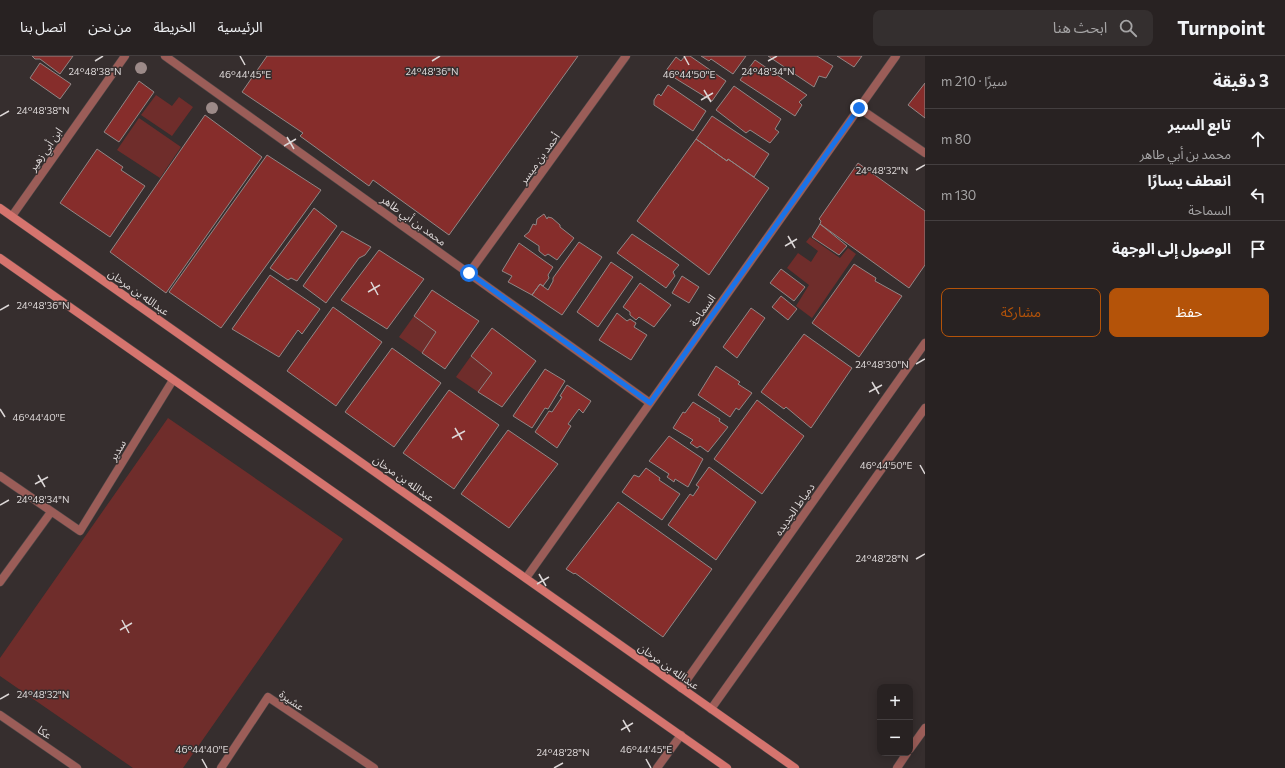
<!DOCTYPE html>
<html lang="ar">
<meta charset="utf-8">
<style>
:root{--surface:#282222;--page:#342f2f;--text:#f1f3f6;--muted:#a5a4a5;--line:#443f40;--accent:#b45309}
body{margin:0;font-family:Commissioner,"Noto Sans Arabic",sans-serif;background:var(--page);color:var(--text);direction:rtl}
.controls{position:absolute;right:12px;bottom:12px;display:grid;overflow:hidden;border-radius:8px;box-shadow:0 2px 10px #0003}
.controls button{width:36px;height:36px;display:grid;place-items:center;padding:0;border:0;border-bottom:1px solid var(--line);background:var(--surface);color:var(--text);font:20px sans-serif}
.stop{position:absolute;width:12px;height:12px;margin:-9px;border:3px solid #1a73e8;border-radius:50%;background:#fff}
.stop.end{background:#1a73e8;border-color:#fff;box-shadow:0 1px 4px #0008}
.list{margin:0;padding:0;list-style:none}
h2{display:flex;justify-content:space-between;align-items:center;height:52px;margin:0;padding:0 16px;font-size:17px}
h2 small{font-size:13px;font-weight:400;color:var(--muted)}
.list li{display:grid;grid-template-columns:26px 1fr auto;gap:12px;align-items:center;box-sizing:border-box;height:56px;padding:0 16px;border-top:1px solid var(--line)}
.list b{display:block;font-size:15px;white-space:nowrap}
.list p{margin:0;font-size:13px;white-space:nowrap;color:var(--muted)}
.list em{font-size:13px;font-style:normal;color:var(--muted)}
.actions{display:flex;gap:8px;padding:12px 16px}
.actions a{flex:1;padding:9px 0;border:1px solid var(--accent);border-radius:8px;text-align:center;font-size:14px;color:var(--accent)}
.actions .main{background:var(--accent);color:#fff}
.icon{flex:none;width:22px;height:22px;fill:none;stroke:currentColor;stroke-width:2;stroke-linecap:round;stroke-linejoin:round}
.map{position:relative;flex:none;width:925px;height:712px;overflow:hidden;direction:ltr}
header{display:flex;align-items:center;gap:24px;box-sizing:border-box;height:56px;padding:0 20px;background:var(--surface);border-bottom:1px solid var(--line)}
header strong{font-size:19px}
nav{display:flex;gap:22px;margin-inline-start:auto;font-size:14px}
.search{width:280px;height:36px;background:var(--page);display:flex;align-items:center;gap:10px;box-sizing:border-box;padding:0 14px;border-radius:8px;color:var(--muted);font-size:15px}
main{display:flex}
aside{flex:1;background:var(--surface)}
.map>svg:first-child{display:block}
.green{fill:#6f2d2b}
.building{fill:#862d2b;stroke:#908786}
.lines{fill:none;stroke-linecap:round;stroke-linejoin:round}
.street-casing{stroke:#514949;stroke-width:9}
.secondary-casing{stroke:#514949;stroke-width:9}
.street{stroke:#9b5d58;stroke-width:8}
.secondary{stroke:#d6746e;stroke-width:8}
.tree{fill:#9c8a88}
.route{stroke:#1a73e8;stroke-width:5}
.ticks{fill:none;stroke:#dcd7d7;stroke-width:1.5}
.labels{text-anchor:middle;dominant-baseline:central;stroke-width:3;stroke-linejoin:round;paint-order:stroke}
.street-label{font-size:11px;fill:#dcd7d7;stroke:#362e2e}
.ticks-label{font-size:10px;text-anchor:middle;fill:#dcd7d7;stroke:#362e2e;stroke-width:3;stroke-linejoin:round;paint-order:stroke}
</style>
<header>
<strong>Turnpoint</strong>
<div class="search"><svg class="icon" aria-label="search" viewBox="0 0 24 24"><circle cx="10" cy="10" r="6"/><path d="M15 15l6 6"/></svg>ابحث هنا</div>
<nav><a>الرئيسية</a><a>الخريطة</a><a>من نحن</a><a>اتصل بنا</a></nav>
</header>
<main>
<aside>
<h2>3 دقيقة<small>سيرًا · 210 m</small></h2>
<ul class="list">
<li><svg class="icon" aria-label="ahead" viewBox="0 0 24 24"><path d="M12 20V5M6 11l6-6 6 6"/></svg><div><b>تابع السير</b><p>محمد بن أبي طاهر</p></div><em>80 m</em></li>
<li><svg class="icon" aria-label="left" viewBox="0 0 24 24"><path d="M17 20v-9H6M10 6l-5 5 5 5"/></svg><div><b>انعطف يسارًا</b><p>السماحة</p></div><em>130 m</em></li>
<li><svg class="icon" aria-label="arrive" viewBox="0 0 24 24"><path d="M6 21V4h12l-3 4 3 4H6"/></svg><div><b>الوصول إلى الوجهة</b></div></li>
</ul>
<div class="actions"><a class="main">حفظ</a><a>مشاركة</a></div>
</aside>
<div class="map">
<svg width="925" height="712" viewBox="0 0 925 712">
<rect width="100%" height="100%" fill="#362e2e"/>
<!-- green -->
<path class="green" d="M156,39l16,11 7,-9 14,10 -21,29 -31,-21z
M139,62l42,29 -21,31 -43,-28z
M810,181l30,21 8,-10 8,6 -44,64 -16,-12 13,-21 -22,-17 11,-15 13,9 7,-11 -12,-9z
M414,260l22,16 -14,21 -23,-16z
M471,300l21,17 -14,19 -22,-15z
M168,362l175,121 -160,229h-50l-133,-92v-18z"/>
<!-- building -->
<path class="building" d="M32,0h41l-13,18 -20,-15h-5z
M267,0h311l-129,179 -76,-55 -4,6 -69,-50 3,-3 -61,-41z
M685,0h5l36,25 -14,20 -47,-29 11,-15 5,4z
M701,0h45l-13,18 -22,-15 -2,2z
M768,0h49l16,10 -7,12 -7,-2 -5,11z
M837,0h25l-8,11z
M755,4l52,35 -8,7 3,3 -7,11 -55,-36z
M40,7l31,21 -11,15 -30,-21z
M139,25l15,11 -35,50 -15,-10z
M925,27v35l-17,-13z
M668,29l38,26 -13,20 -39,-26v-5l3,-5 2,-1 2,2z
M734,30l47,33 -6,10 4,3 -9,11 -20,-13 -4,3 -30,-23z
M205,59l57,42 -96,136 -56,-41z
M712,60l57,38 -15,23 -26,-18 -1,2 -31,-22z
M696,83l31,22 1,-2 41,29 -60,87 -72,-54z
M97,93l26,18 -2,3 24,16 -35,51 -50,-34z
M267,99l54,35 -100,138 -52,-36z
M858,107l67,48v54l-16,23 -89,-64 1,-3 -2,-2z
M314,152l23,18 -40,55 -6,-3 -3,2 -18,-12z
M544,158l3,5 1,-2 4,1 8,7v2l14,11 -17,22 -9,-6 -3,2 -6,-5v-5l-15,-10 5,-4 4,-8 3,1 1,-6z
M820,168l27,22 -8,9 -27,-18z
M342,175l29,16 -6,8 -6,3 -33,45 -23,-17z
M632,178l47,31 -6,7 2,4 -9,12 -49,-35z
M579,186l23,15 -40,58 -30,-20 8,-11 8,6 5,-9v-3z
M519,187l34,24 -5,8 1,3 -6,8 -3,-2 -8,11 -22,-12 -2,-1 4,-6 -10,-5z
M379,194l45,29 -37,50 -46,-29z
M611,206l22,15 -35,50 -21,-15z
M854,208l22,14 -1,3 27,15 -43,61 -47,-34z
M781,213l24,18 -11,14 -24,-18z
M270,219l50,34 -18,25 -4,-4 -19,27 -47,-28z
M682,220l17,11 -10,16 -17,-10z
M640,227l31,22 -17,22 -15,-10 -3,3 -6,-5v-3l-7,-5z
M432,234l47,31 -34,48 -23,-16 14,-21 -22,-16z
M781,240l16,13 -9,11 -16,-13z
M333,251l49,35 -46,64 -49,-35z
M751,252l14,10 -28,40 -14,-11z
M617,257l10,8 3,-2 6,4 -2,4 13,8 -16,25 -32,-20z
M492,272l44,33 -34,46 -24,-15 14,-19 -21,-17z
M804,278l48,34 -41,60 -25,-21 -2,2 -23,-17z
M392,292l49,35 -47,64 -49,-35z
M716,310l24,16 -2,2 14,9 -13,17 -3,-2 -6,9 -32,-22z
M545,313l20,12 -17,28 -3,-1 -13,20 -19,-12z
M567,329l24,16 -8,12 -4,-4 -11,15 3,2 -14,22 -22,-16 14,-21 3,1 10,-15 -2,-1z
M449,334l50,35 -45,64 -51,-36z
M757,344l47,36 -42,58 -48,-35z
M693,346l27,17 -1,2 9,6 -20,25 -8,-6 -3,2 -7,-5 3,-3 -20,-12 10,-16 2,1z
M508,374l50,34 -49,64 -48,-34z
M669,380l34,23 -15,28 -13,-8 -1,3 -7,-5 2,-3 -20,-13z
M709,411l47,35 -40,58 -48,-35 22,-31 3,2 6,-9 -3,-2z
M646,412l14,10 -1,2 21,14 -18,26 -40,-28 12,-17 5,2z
M618,446l94,67 -49,68 -88,-64 -1,1 -8,-5z"/>
<g class="lines">
<defs>
<path id="street" d="M165,0l485,347
M859,52l66,45
M12,160l113,-160
M469,217l157,-217
M0,420l80,55 93,-151
M526,522l370,-522
M0,526l51,-70
M681,632l244,-345
M711,653l214,-301
M0,659l77,53
M910,693l15,-21
M221,712l47,-71 106,71
M657,712l24,-33
M897,712l10,-15"/>
<path id="secondary" d="M0,152l795,560
M0,202l727,510"/>
</defs>
<!-- street casing -->
<use href="#street" class="street-casing"/>
<!-- secondary casing -->
<use href="#secondary" class="secondary-casing"/>
<!-- street -->
<use href="#street" class="street"/>
<!-- secondary -->
<use href="#secondary" class="secondary"/>
</g>
<!-- trees -->
<g class="tree">
<circle cx="141" cy="12" r="6"/>
<circle cx="212" cy="52" r="6"/>
</g>
<g class="lines">
<!-- route -->
<path class="route" d="M469,217l181,130 209,-295"/>
</g>
<!-- ticks -->
<path class="ticks" d="M240,0l5,9M684,0l5,9M95,5l8,-5M432,5l8,-5M768,5l9,-5M704,34l7,12M701,44l12,-7M0,60l9,-5M287,81l7,12M284,90l12,-7M916,114l9,-5M788,180l7,12M785,190l12,-7M371,226l7,13M368,236l12,-7M0,254l9,-5M916,308l9,-5M872,326l7,12M869,336l13,-7M0,353l5,8M455,372l7,12M452,382l13,-7M920,409l5,9M38,419l7,12M35,428l13,-7M0,449l9,-5M916,503l9,-5M539,518l7,12M537,528l12,-7M122,564l7,13M120,574l12,-7M0,643l9,-5M623,664l7,12M621,674l12,-7M202,703l5,9M646,703l5,9M554,712l9,-5"/>
<g class="labels">
<!-- street labels -->
<g class="street-label">
<text transform="translate(45 93) rotate(-55)">ابن أبي زهير</text>
<text transform="translate(539 102) rotate(-54)">أحمد بن ميسر</text>
<text transform="translate(414 164) rotate(36)">محمد بن أبي طاهر</text>
<text transform="translate(139 236) rotate(35)">عبدالله بن مرخان</text>
<text transform="translate(702 254) rotate(-55)">السماحة</text>
<text transform="translate(117 394) rotate(-58)">سدير</text>
<text transform="translate(404 422) rotate(35)">عبدالله بن مرخان</text>
<text transform="translate(794 453) rotate(-55)">دمياط الجديده</text>
<text transform="translate(669 610) rotate(35)">عبدالله بن مرخان</text>
<text transform="translate(292 644) rotate(34)">عشيرة</text>
<text transform="translate(45 676) rotate(35)">عكا</text>
</g>
</g>
<g class="ticks-label">
<text x="95" y="19">24°48'38"N</text>
<text x="432" y="19">24°48'36"N</text>
<text x="768" y="19">24°48'34"N</text>
<text x="245" y="22">46°44'45"E</text>
<text x="689" y="22">46°44'50"E</text>
<text x="43" y="58">24°48'38"N</text>
<text x="882" y="118">24°48'32"N</text>
<text x="43" y="253">24°48'36"N</text>
<text x="882" y="312">24°48'30"N</text>
<text x="39" y="365">46°44'40"E</text>
<text x="886" y="413">46°44'50"E</text>
<text x="43" y="447">24°48'34"N</text>
<text x="882" y="506">24°48'28"N</text>
<text x="43" y="642">24°48'32"N</text>
<text x="202" y="697">46°44'40"E</text>
<text x="646" y="697">46°44'45"E</text>
<text x="563" y="700">24°48'28"N</text>
</g>
</svg>
<div class="controls">
<button>+</button>
<button>−</button>
</div>
<div class="stop" style="left:469px;top:217px"></div>
<div class="stop end" style="left:859px;top:52px"></div>
</div>
</main>
